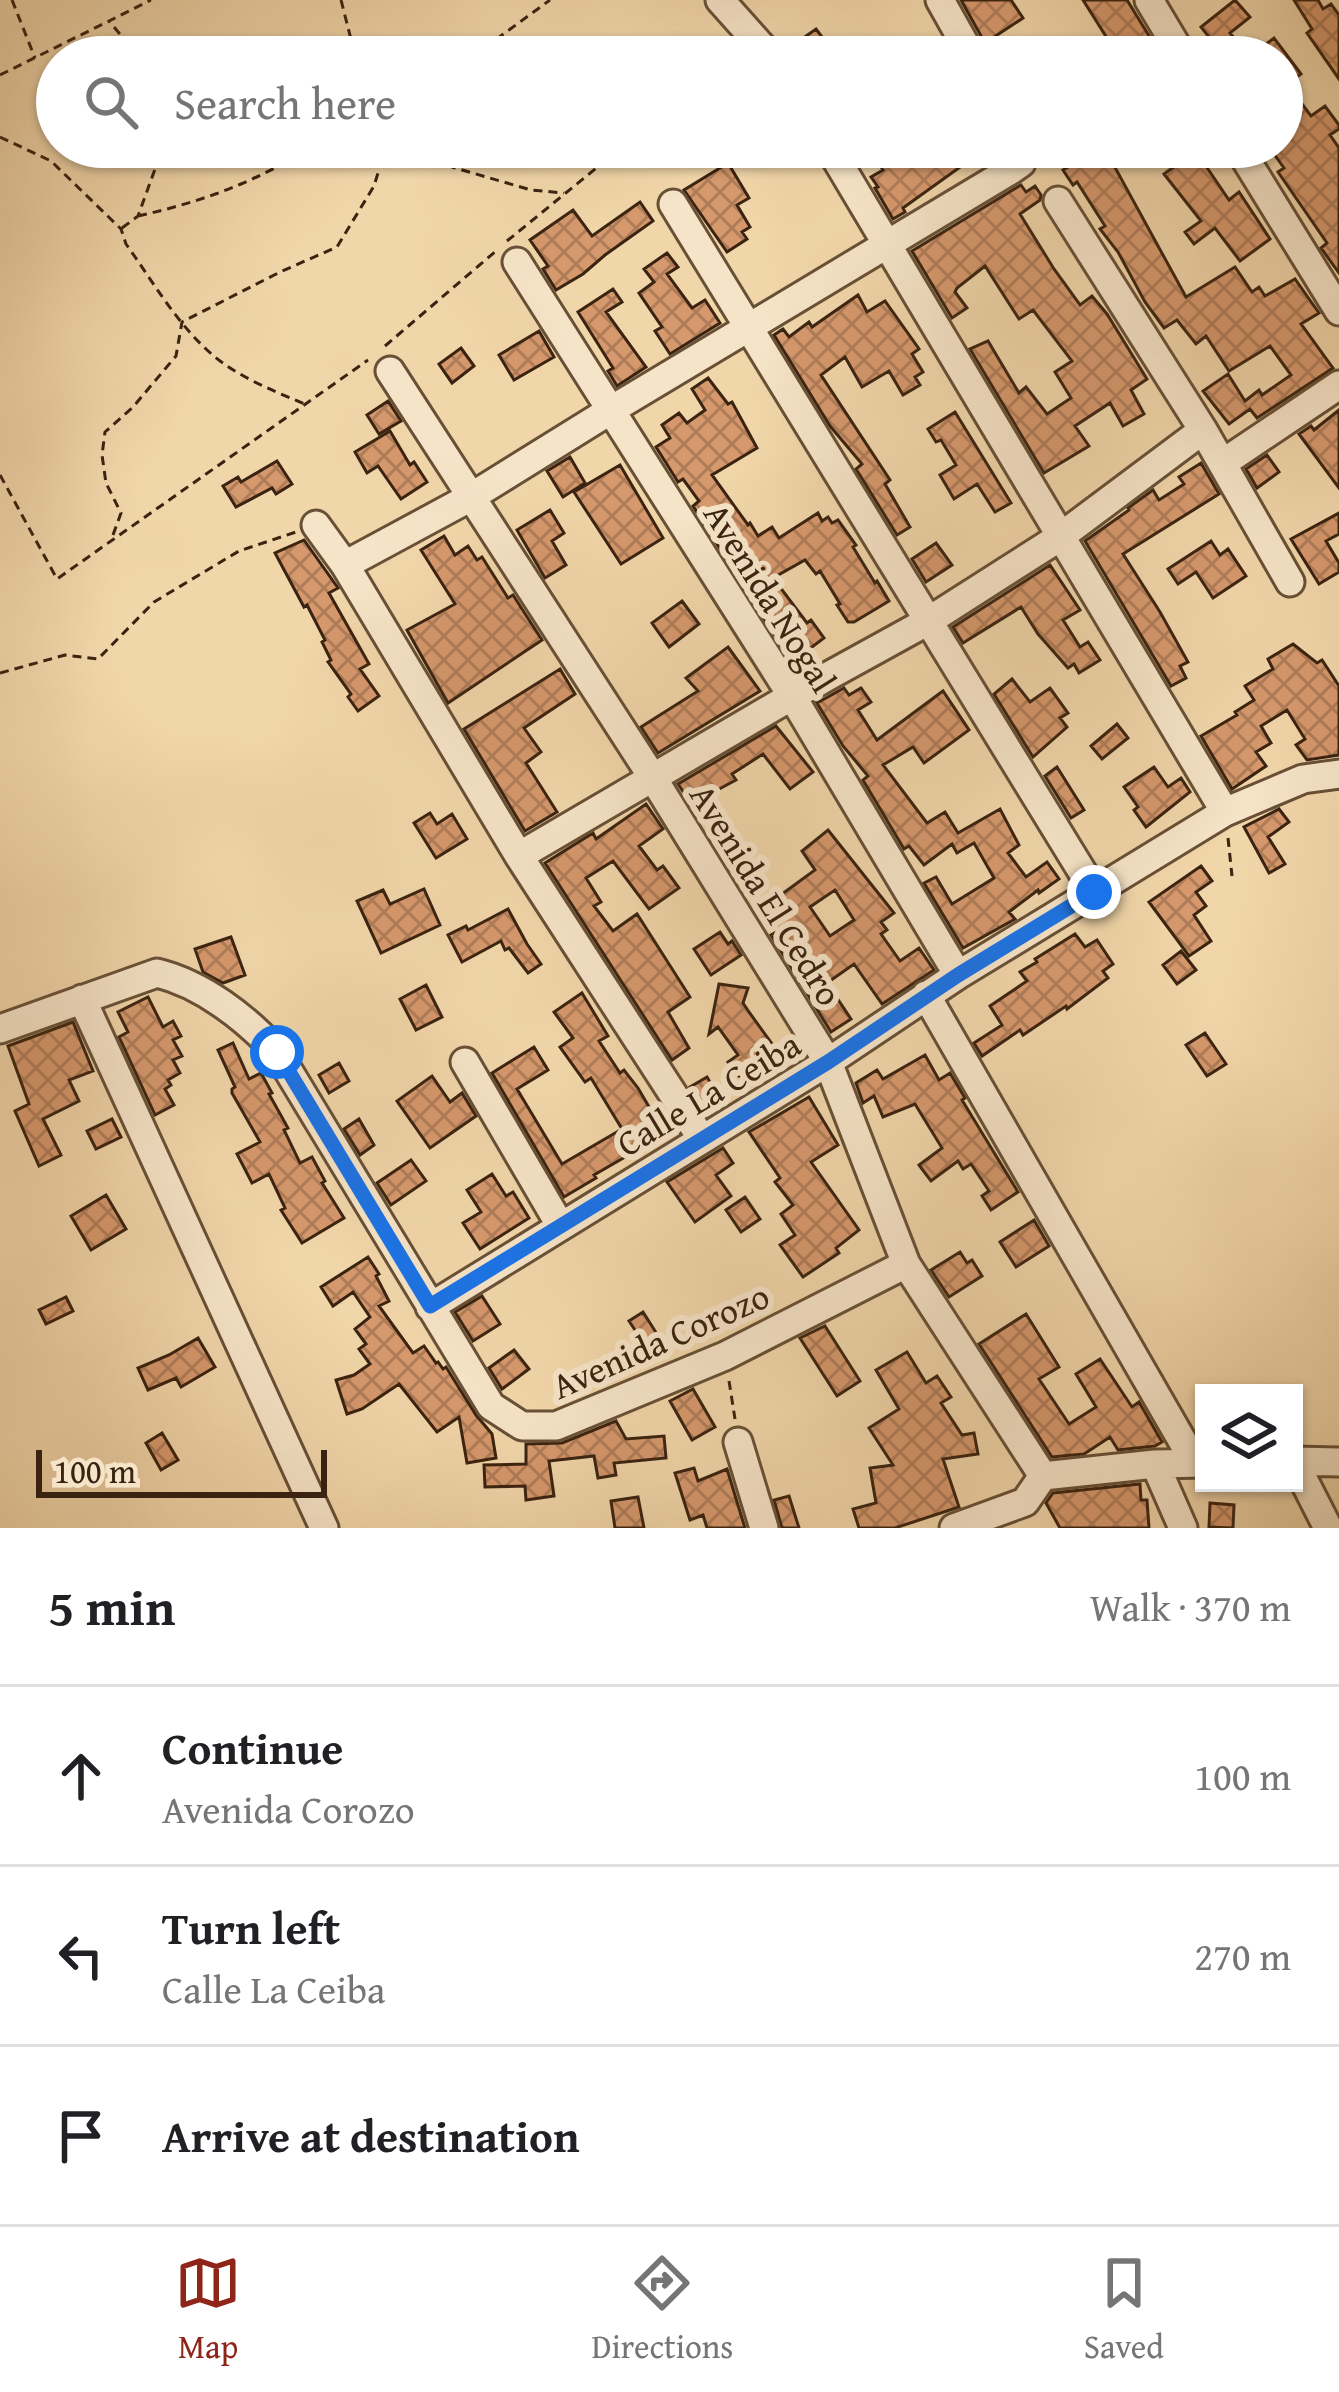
<!DOCTYPE html>
<meta charset="utf-8">
<style>
:root{--surface:#fff;--page:#f6f6f6;--text:#202124;--muted:#757577;--line:#e0e0e0;--accent:#8f2418}
body{margin:0;font-family:"Gentium Book Plus",serif;background:var(--page);color:var(--text)}
.controls{position:absolute;right:36px;bottom:36px;display:grid;overflow:hidden;border-radius:0px;box-shadow:0 3px 9px #0004}
.controls button{width:108px;height:108px;display:grid;place-items:center;padding:0;border:0;border-bottom:3px solid var(--line);background:var(--surface);color:var(--text);font:60px sans-serif}
.scale{position:absolute;left:36px;bottom:30px;width:291px;box-sizing:border-box;padding-left:12px;border:6px solid #3a2310;border-top:0;font-size:33px;line-height:42px;white-space:nowrap;color:#3a2310;-webkit-text-stroke:9px #f6e4c8;paint-order:stroke}
.stop{position:absolute;width:36px;height:36px;margin:-27px;border:9px solid #1a73e8;border-radius:50%;background:#fff}
.stop.end{background:#1a73e8;border-color:#fff;box-shadow:0 3px 12px #0008}
.list{margin:0;padding:0;list-style:none}
h2{display:flex;justify-content:space-between;align-items:center;height:156px;margin:0;padding:0 48px;font-size:51px}
h2 small{font-size:39px;font-weight:400;color:var(--muted)}
.list li{display:grid;grid-template-columns:78px 1fr auto;gap:36px;align-items:center;box-sizing:border-box;height:180px;padding:0 48px;border-top:3px solid var(--line)}
.list b{display:block;font-size:45px;white-space:nowrap}
.list p{margin:0;font-size:39px;white-space:nowrap;color:var(--muted)}
.list em{font-size:39px;font-style:normal;color:var(--muted)}
.icon{flex:none;width:66px;height:66px;fill:none;stroke:currentColor;stroke-width:2;stroke-linecap:round;stroke-linejoin:round}
.map{position:relative;flex:none;width:1339px;height:1528px;overflow:hidden}
.search{position:absolute;background:var(--surface);box-shadow:0 3px 9px #0004;left:36px;right:36px;top:36px;height:132px;display:flex;align-items:center;gap:30px;box-sizing:border-box;padding:0 42px;border-radius:66px;color:var(--muted);font-size:45px}
.sheet{height:696px;background:var(--surface)}
nav{display:flex;justify-content:space-around;align-items:center;box-sizing:border-box;height:168px;border-top:3px solid var(--line);background:var(--surface);font-size:33px;color:var(--muted)}
nav a{display:grid;justify-items:center;gap:6px}
nav .on{color:var(--accent)}
.map>svg:first-child{display:block}
.building{fill:url(#building-cross-hatch);stroke:#3a2310;stroke-width:3;fill-rule:evenodd}
.lines{fill:none;stroke-linecap:round;stroke-linejoin:round}
.minor-casing{stroke:#685036;stroke-width:33}
.path{stroke:#3a2310;stroke-width:3;stroke-dasharray:9 6;stroke-linecap:butt}
.minor{stroke:#f6e4c8;stroke-width:27}
.route{stroke:#1a73e8;stroke-width:15}
.labels{text-anchor:middle;dominant-baseline:central;stroke-width:12;stroke-linejoin:round;paint-order:stroke}
.street-label{font-size:36px;fill:#3a2310;stroke:#f6e4c8}
</style>
<div class="map">
<svg width="1339" height="1528" viewBox="0 0 1339 1528">
<defs>
<pattern id="building-cross-hatch" width="8" height="8" patternUnits="userSpaceOnUse" patternTransform="scale(3)"><rect width="8" height="8" fill="#d6986d"/><path d="M0 0l8 8M0 8l8-8" fill="none" stroke="#af7c58"/></pattern>
</defs>
<rect width="100%" height="100%" fill="#f1d6aa"/>
<filter id="stains"><feTurbulence type="fractalNoise" baseFrequency=".00167" numOctaves="4"/><feColorMatrix values="0 0 0 0 .2 0 0 0 0 .09 0 0 0 0 .02 0 0 0 .5 -.17"/></filter>
<radialGradient id="worn" r=".72"><stop offset=".6" stop-color="#630" stop-opacity="0"/><stop offset="1" stop-color="#630" stop-opacity=".3"/></radialGradient>
<!-- building -->
<path class="building" d="M961,0h50l12,18 -38,25z
M1083,0h44l35,57h-43z
M1235,0l15,17 -20,16 19,24 25,-19 27,36 -14,10 24,32 14,-10 14,19v4l-9,6 9,13v125l-18,-25 6,-5 -49,-71 6,-4 -15,-21h13v-90h-78l13,-10 -16,-20z
M1294,0h24l5,9 8,-5 8,11v64l-32,-46 5,-4z
M816,29l21,28h-41l-7,-9z
M883,147h105l-85,61 2,4 -12,7 -18,-31 3,-1 -7,-10 12,-7 -8,-12 11,-6z
M1053,147h74l-13,9 2,4 -4,2 74,135 49,-30 17,25 7,-5 6,9 30,-17 24,34 -18,11 32,44 -76,50 -7,-9 -21,15 -26,-33 25,-17 17,27 14,-11 3,5 29,-20 -21,-29 -41,25 -23,-35 -10,8 -19,-24 -13,8 -19,-26 -27,-50 -18,-23 5,-3 -28,-44 -4,3 -10,-15 5,-3z
M1169,147h24l36,53 10,-8 31,47 -30,22 -25,-33 -21,16 -9,-12 16,-11 -37,-47 15,-11z
M728,163l21,35 -12,7 13,22 -8,5 5,7 -20,13 -43,-62z
M1021,185l5,7 9,-6 6,9 -1,5 -20,14 34,55 26,36 12,-9 15,18 40,65 -16,11 13,24 -21,12 -13,-23 -35,23 14,20 -45,27 -74,-124 18,-8 31,52 7,-6 21,27 24,-16 -16,-26 17,-11 -39,-51 -14,9 -34,-53 -28,22 -2,4 12,16 -15,10 -40,-67z
M640,202l13,19 -48,34 -22,19 -27,16 -13,-21 5,-3 -18,-26 43,-30 19,26z
M667,253l11,14 -11,7 25,34 13,-8 15,23 -50,31 -15,-23 7,-4 -23,-34 15,-11 -10,-13z
M613,289l9,13 -16,10 40,55 -29,19 -9,-15 5,-3 -35,-56z
M858,295l9,17 18,-11 34,48 -7,5 11,18 -8,5 5,8 -17,10 -14,-24 -27,16 -17,-30 -24,18 69,105 -5,4 25,43 -13,8 -41,-66 6,-5 -32,-38 -56,-91 9,-6 6,8 20,-15 3,5z
M539,331l15,26 -40,23 -15,-25z
M461,348l13,18 -22,17 -13,-19z
M708,378l20,26 4,-2 25,46 -45,27 36,50 2,-2 8,13 14,-9 7,11 39,-25 4,8 6,-4 4,6 6,-3 18,25 -3,2 22,36 2,-2 12,20 -35,21h-6l-11,-17 3,-1 -20,-33 -4,3 -11,-14 -32,18 34,45 4,-3 13,18 -32,24 -36,-56 10,-7 -16,-27 -11,7 -46,-73 6,-5 -16,-22 -5,3 -22,-35 14,-9 -8,-13 17,-12 8,10 18,-13 -13,-21z
M388,401l13,20 -22,13 -12,-19z
M1339,410v78l-40,-54 12,-8 3,4z
M955,412l56,91 -16,9 -18,-28 -23,15 -14,-24 16,-10 -15,-25 -5,2 -8,-13z
M390,431l20,34 4,-3 13,20 -26,17 -23,-33 -11,7 -12,-21z
M1267,455l12,17 -22,16 -11,-19z
M570,457l15,26 -22,14 -16,-26z
M277,461l15,23 -16,10 -4,-6 -36,19 -13,-21 15,-9 3,5z
M1201,463l18,31 -96,60 37,58 28,50 -8,4 6,12 -15,8 -86,-145 44,-31 -1,-2 25,-18 6,10 25,-16 -5,-7z
M620,465l43,73 -42,26 -47,-72z
M550,510l14,23 -12,8 14,24 -21,13 -28,-48z
M1339,513v21l-13,7 13,22v9l-20,12 -28,-45z
M444,536l11,19 13,-9 9,14 5,-3 26,41 5,-3 29,45 -94,63 -41,-73 48,-26 -34,-54z
M304,540l34,48 -9,5 40,71 -9,5 19,27 -21,15 -10,-14 3,-3 -23,-32 3,-2 -9,-18 3,-2 -18,-35 -3,2 -29,-54z
M1211,541l9,14 8,-6 18,27 -33,22 -17,-26 -18,12 -10,-15z
M936,543l16,22 -26,17 -14,-23z
M1050,565l30,45 -17,10 17,27 8,-5 12,18 -21,13 -5,-9 -6,4 -30,-34 -17,-27 -58,36 -10,-16z
M682,601l17,23 -30,23 -17,-24z
M1293,644l24,19 5,-3 17,26v69l-32,5 -11,-15 9,-6 -18,-29 -26,16 10,17 -15,9 10,14 -34,23 -31,-53 36,-21 -2,-3 19,-12 -9,-14 28,-17 -5,-10z
M728,647l32,44 -102,62 -17,-26 57,-36 -12,-13z
M560,669l15,25 -51,34 17,24 -15,11 31,49 -32,19 -61,-102z
M1012,679l18,23 20,-14 18,25 -8,5 7,9 -34,30 -39,-63z
M844,688l5,7 12,-7 10,14 -13,8 19,30 66,-49 26,39 -45,33 -11,-16 -30,18 44,58 18,-11 13,21 42,-24 19,36 -11,8 18,24 21,-15 12,17 -20,14 -1,-3 -29,22 6,7 -52,29 -39,-65 12,-6 16,27 42,-26 -20,-35 -17,10 -5,-9 -28,21 -15,-19 -5,3 -41,-69 5,-4 -25,-30 -26,-43z
M1117,724l11,14 -26,21 -11,-13z
M776,726l37,46 -23,17 -27,-35 -31,20 4,6 -28,15 11,15 -15,12 -26,-38z
M1057,767l27,43 -13,8 -26,-42z
M1154,767l14,20 13,-9 9,14 -44,35 -12,-17 4,-3 -14,-20z
M646,804l17,25 -24,17 18,24 6,-4 16,22 -30,21 -36,-48 -27,17 15,24 -7,4 19,25 24,-17 53,83 -22,15 21,36 -17,12 -127,-197 48,-30 3,6z
M1279,809l10,13 -21,15 17,27 -16,9 -25,-46z
M430,813l7,11 15,-10 15,25 -31,19 -22,-35z
M828,830l66,83 -13,9 6,8 -6,4 19,27 19,-13 15,22 -52,34 -28,-40 -27,19 24,36 -20,13 -60,-97 5,-3 -16,-22 55,-40 -13,-19zM835,890l19,30 -24,16 -20,-29z
M1201,866l11,15 -16,11 10,14 -12,9 17,26 -22,15 -40,-54z
M424,889l16,36 -59,28 -24,-52 26,-11 7,14z
M508,909l19,35 14,20 -13,9 -19,-25 -4,2 -4,-9 -39,21 -14,-27 18,-9 2,4z
M720,932l8,12 4,-3 9,14 -30,20 -17,-26z
M1075,934l10,13 12,-7 16,24 -10,7 5,7 -41,31 -1,-3 -43,29 -3,-5 -38,26 -8,-13 28,-18 -12,-19 37,-25 -7,-9 17,-10 -2,-3z
M231,937l14,38 -22,8 -20,-11 -8,-23z
M1181,951l15,19 -19,14 -14,-19z
M719,984l29,4 -5,15 6,9 26,36 8,-5 10,15 -42,27 -9,-12 -3,3 -11,-14 10,-7 -20,-28 -9,7z
M426,985l16,32 -26,13 -16,-31z
M582,993l26,43 -9,5 21,32 4,-3 14,18 27,46 -71,41 2,3 -32,19 -72,-124 42,-26 14,23 -31,19 45,75 60,-35 -31,-51 -6,4 -25,-35 13,-9 -19,-26z
M148,997l15,30 10,-6 8,15 -8,4 9,16 -9,4 7,13 -12,7 3,5 -6,4 9,16 -19,10 -36,-78 9,-5 -10,-20z
M73,1022l20,49 -24,9 10,21 -36,18 18,36 -22,11 -24,-55 14,-7 -21,-58z
M1205,1033l21,31 -19,12 -21,-31z
M233,1043l16,36 12,-6 11,20 -3,1 19,34 -4,2 16,33 12,-6 13,24 -3,2 22,35 -42,25 -21,-33 4,-2 -16,-34 -17,9 -15,-29 23,-12 -28,-49v-4l3,-2 -17,-37z
M925,1055l14,25 11,-7 15,25 -3,2 56,92 -27,18 -9,-14 7,-5 -18,-27 -8,5 -5,-8 -27,20 -12,-16 23,-17 -27,-44 -32,13 -9,-21 -11,7 -7,-20 21,-13 6,9z
M339,1063l10,18 -20,12 -10,-18z
M432,1076l18,26 12,-9 14,23 -46,32 -33,-47z
M707,1077l14,24 -16,10 -15,-24z
M809,1097l29,48 -27,17 48,68 -23,18 3,5 -36,24 -23,-32 15,-10 -14,-21 12,-9 -18,-23 5,-4 -31,-46z
M112,1119l9,18 -25,12 -9,-18z
M359,1119l15,26 -14,10 -16,-26z
M723,1148l10,15 -17,12 15,21 -36,26 -28,-40z
M411,1160l15,21 -35,24 -14,-22z
M492,1174l14,22 7,-4 16,26 -49,31 -17,-26 18,-11 -14,-22z
M106,1195l20,34 -35,21 -20,-34z
M745,1197l15,22 -19,13 -15,-22z
M1034,1220l15,26 -33,21 -16,-25z
M960,1252l7,11 5,-3 10,16 -33,21 -18,-27z
M368,1257l11,17 -3,2 13,25 -10,5 34,47 11,-7 12,17 2,-1 5,7 3,-2 30,48 16,19 4,24 -29,5 -8,-46 -22,15 -38,-48 -37,25 -15,5 -11,-34 18,-5 16,-11 -11,-15 7,-5 -11,-15 15,-12 -17,-25 -20,14 -12,-19z
M482,1296l18,28 -27,17 -18,-29z
M66,1297l7,14 -27,13 -7,-14z
M643,1312l21,33 -18,12 -14,-21 5,-3 -8,-12z
M1026,1314l33,53 -20,12 30,45 27,-17 -20,-33 24,-15 32,48 7,-5 23,40 -7,4 -37,4 -8,-13 -26,17 -32,3 -73,-113z
M825,1326l35,55 -23,15 -37,-58z
M198,1338l17,29 -34,20 -5,-9 -28,12 -10,-22 31,-13z
M514,1350l15,19 -27,20 -13,-21z
M907,1352l19,31 11,-7 14,21 -10,6 21,32 12,-2 4,21 -35,5 16,48 -64,21h-36l-6,-19 23,-6 -6,-35 23,-3 -24,-37 30,-19 -23,-39z
M693,1389l22,38 -23,13 -22,-39z
M616,1421l10,18 38,-3 2,22 -52,5 2,12 -18,3 -4,-22 -45,5 5,35 -28,4 -1,-14 -40,1 -1,-22 42,-1v-20l36,-1z
M162,1433l16,27 -17,10 -15,-27z
M694,1468l4,13 29,-12 18,59h-38l-4,-13 -13,5 -15,-47z
M1140,1484l1,16h6l2,28h-89l-14,-25 7,-10z
M789,1496l10,32h-17l-8,-28z
M638,1497l6,31h-29l-4,-27z
M1210,1503l24,2 -1,23 -24,-1z"/>
<g class="lines">
<defs>
<path id="minor" d="M720,0l51,57
M940,0l32,57
M1149,0l34,57
M829,147l396,665
M1238,147l101,164
M1058,201l145,229 87,152
M673,204l421,687
M517,262l275,434 166,279
M390,371l263,407 175,284 78,202 137,212
M1223,463l116,-78
M316,525l29,40 174,291 183,283
M345,565l126,-68 140,-87 400,-240 10,-7 2,-16
M519,856l273,-160 138,-76 130,-83 143,-107
M926,995l269,468
M82,999l242,529
M0,1029l157,-56c45,11 89,45 120,79l214,354 31,20h34l169,-70 181,-92
M465,1062l95,163
M430,1307l398,-245 130,-87 267,-163 78,-33 36,-5
M738,1442l26,86
M1294,1461l34,67
M1294,1461l45,1
M1155,1464l28,64
M1043,1476l112,-12 49,-1
M954,1528l71,-26 18,-26"/>
</defs>
<!-- minor casing -->
<use href="#minor" class="minor-casing"/>
<!-- path -->
<path class="path" d="M12,0l23,58
M341,0l12,47 6,10
M139,57l-30,-36 42,-21
M472,57l78,-57
M0,75l109,-54
M0,137l51,24 70,68 5,15c25,35 48,75 80,105 27,26 65,41 99,55
M423,147l29,20 79,23 33,3
M138,216c36,-8 70,-18 103,-32 31,-13 58,-31 91,-37
M122,228l16,-12 25,-69
M507,241l115,-94
M385,346l111,-95
M0,475l57,104 311,-219
M113,535l8,-22 -15,-30 -4,-28 3,-23 28,-25 43,-51 6,-34 98,-50 57,-25 37,-61 12,-39
M0,673l65,-18 33,4 56,-57 85,-51 57,-19
M1228,838l4,38
M729,1381l6,38"/>
<!-- minor -->
<use href="#minor" class="minor"/>
</g>
<g class="lines">
<!-- route -->
<path class="route" d="M277,1052l153,254 398,-244 130,-87 136,-83"/>
</g>
<g class="labels">
<!-- street labels -->
<g class="street-label">
<text transform="translate(771 597) rotate(58)">Avenida Nogal</text>
<text transform="translate(767 894) rotate(58)">Avenida El Cedro</text>
<text transform="translate(708 1093) rotate(-31)">Calle La Ceiba</text>
<text transform="translate(660 1340) rotate(-24)">Avenida Corozo</text>
</g>
</g>
<rect width="100%" height="100%" filter="url(#stains)"/>
<rect width="100%" height="100%" fill="url(#worn)"/>
</svg>
<div class="controls">
<button><svg class="icon" aria-label="layers" viewBox="0 0 24 24"><path d="M12 4l9 5-9 5-9-5zM3 14l9 5 9-5"/></svg></button>
</div>
<div class="scale">100 m</div>
<div class="stop" style="left:277px;top:1052px"></div>
<div class="stop end" style="left:1094px;top:892px"></div>
<div class="search"><svg class="icon" aria-label="search" viewBox="0 0 24 24"><circle cx="10" cy="10" r="6"/><path d="M15 15l6 6"/></svg>Search here</div>
</div>
<section class="sheet">
<h2>5 min<small>Walk · 370 m</small></h2>
<ul class="list">
<li><svg class="icon" aria-label="ahead" viewBox="0 0 24 24"><path d="M12 20V5M6 11l6-6 6 6"/></svg><div><b>Continue</b><p>Avenida Corozo</p></div><em>100 m</em></li>
<li><svg class="icon" aria-label="left" viewBox="0 0 24 24"><path d="M17 20v-9H6M10 6l-5 5 5 5"/></svg><div><b>Turn left</b><p>Calle La Ceiba</p></div><em>270 m</em></li>
<li><svg class="icon" aria-label="arrive" viewBox="0 0 24 24"><path d="M6 21V4h12l-3 4 3 4H6"/></svg><div><b>Arrive at destination</b></div></li>
</ul>
</section>
<nav>
<a class="on"><svg class="icon" aria-label="map" viewBox="0 0 24 24"><path d="M3 6l6-2 6 2 6-2v14l-6 2-6-2-6 2zM9 4v14M15 6v14"/></svg>Map</a>
<a><svg class="icon" aria-label="directions" viewBox="0 0 24 24"><path d="M12 3l9 9-9 9-9-9zM9 14v-3h6M13 9l2 2-2 2"/></svg>Directions</a>
<a><svg class="icon" aria-label="saved" viewBox="0 0 24 24"><path d="M7 4h10v16l-5-4-5 4z"/></svg>Saved</a>
</nav>
